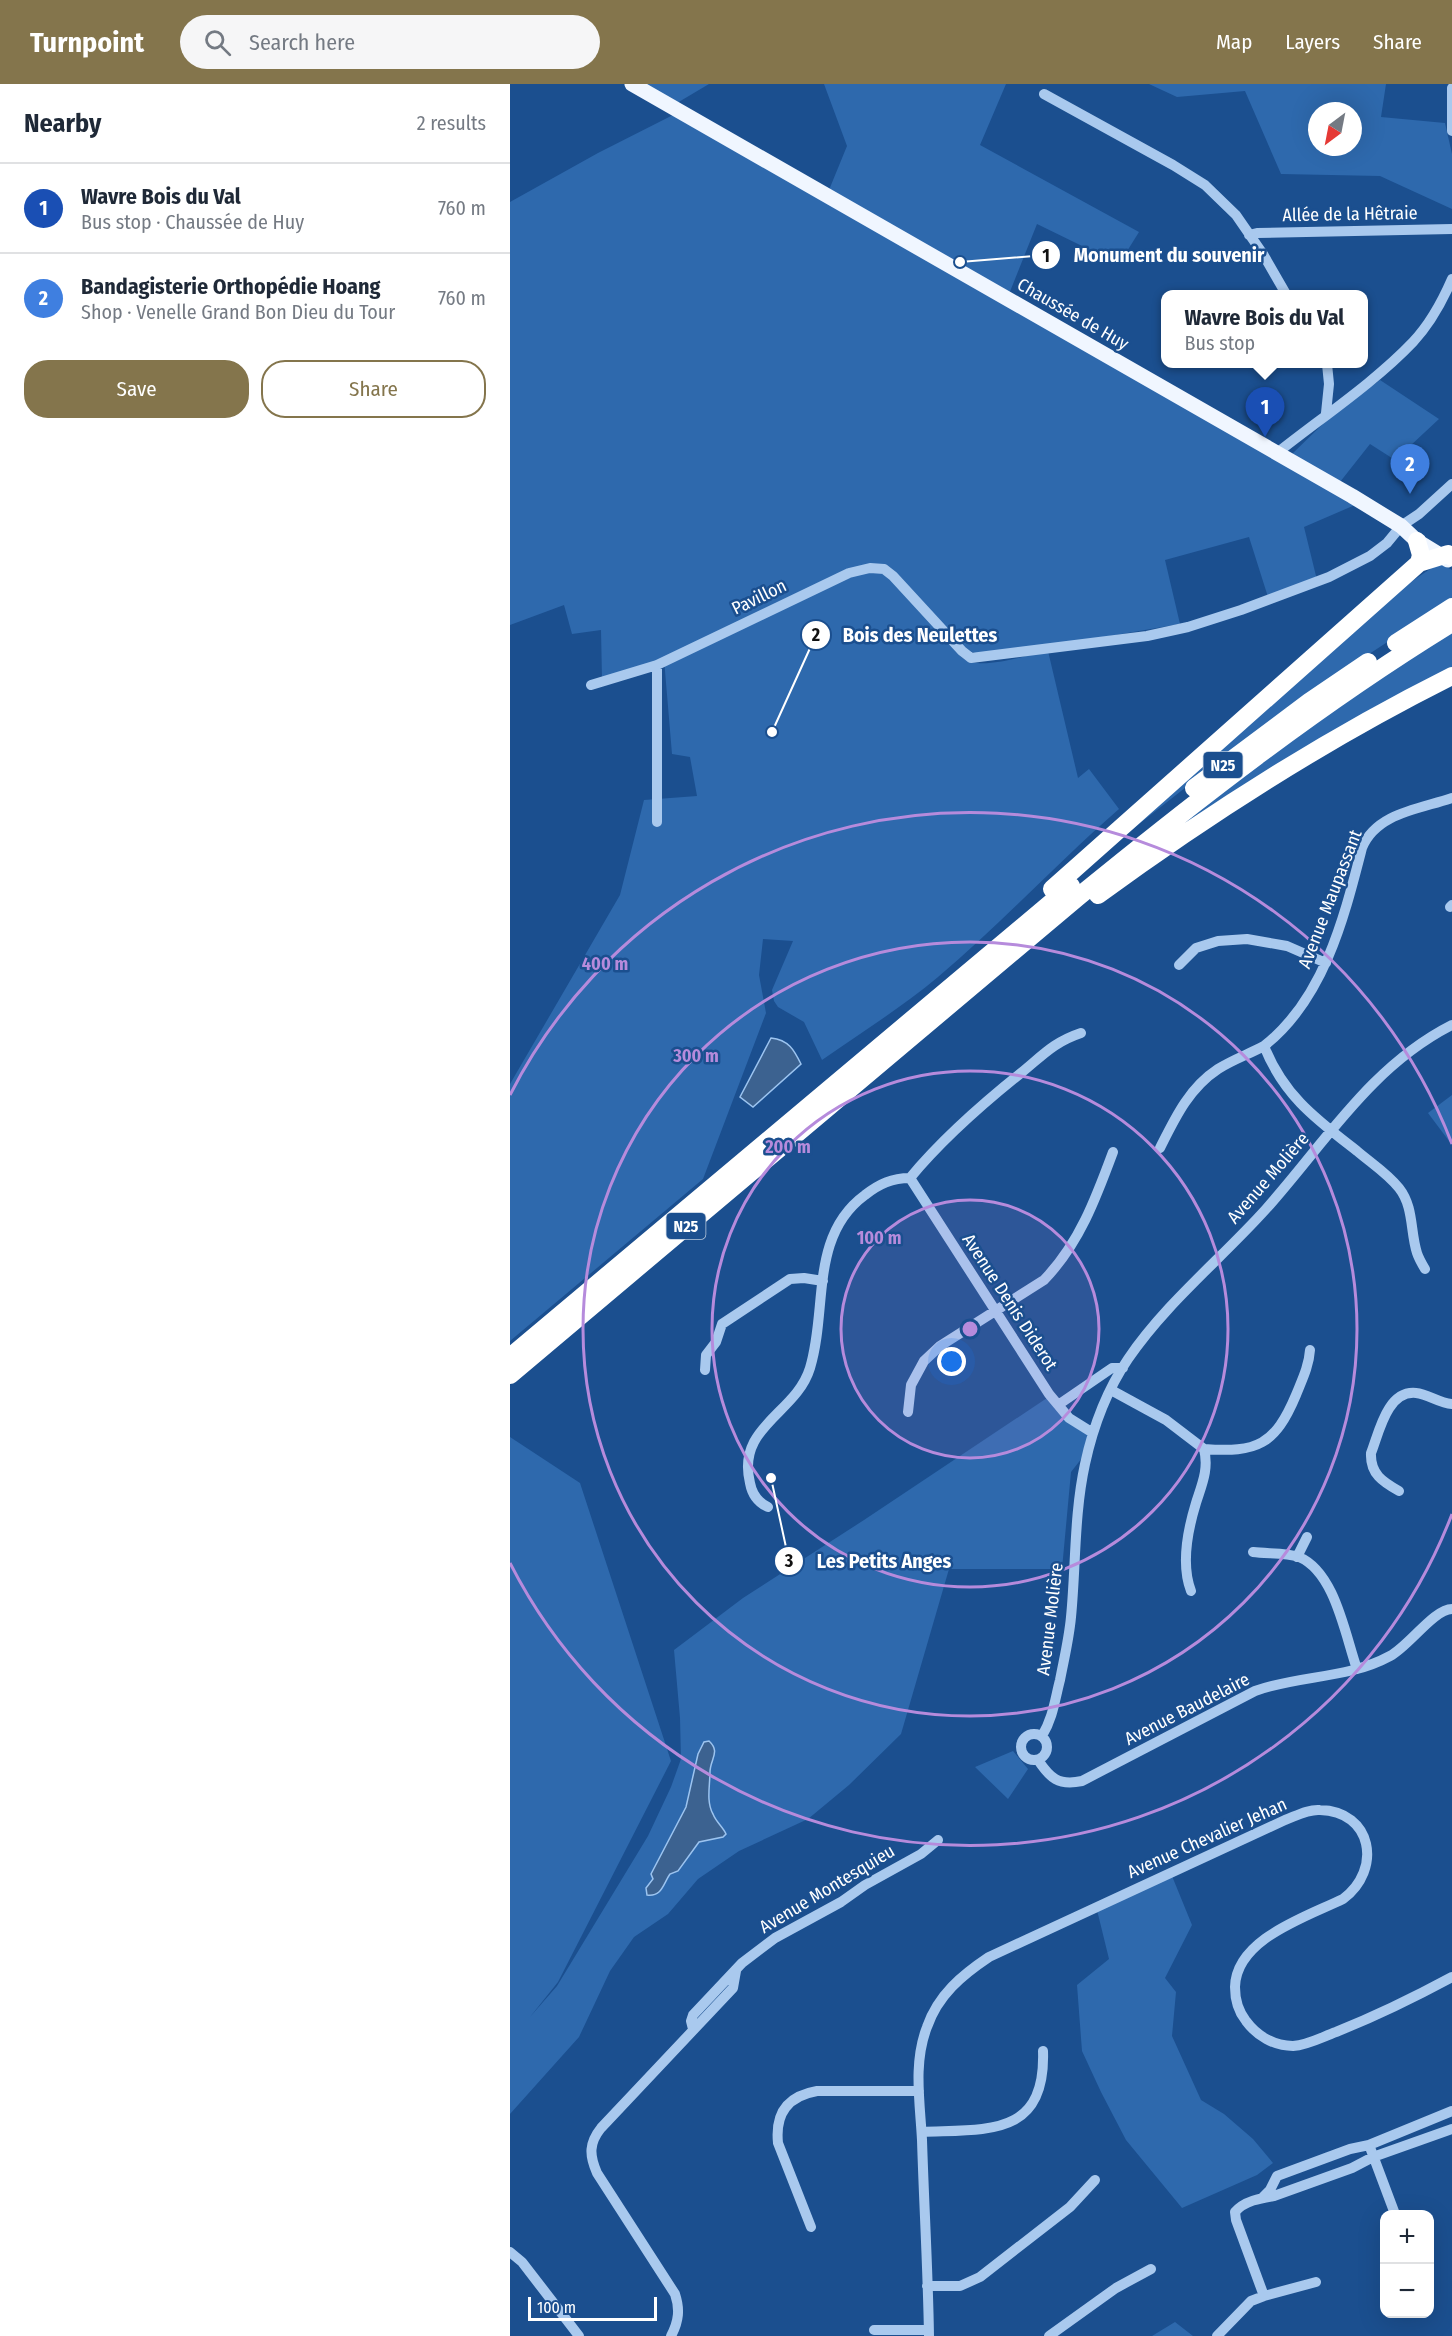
<!DOCTYPE html>
<meta charset="utf-8">
<style>
:root{--surface:#fff;--page:#f6f6f7;--text:#1f2937;--muted:#747a83;--line:#e0e1e3;--accent:#84754c}
body{margin:0;font-family:"Fira Sans Condensed",sans-serif;background:var(--page);color:var(--text)}
.controls{position:absolute;right:18px;bottom:18px;display:grid;overflow:hidden;border-radius:12px;box-shadow:0 6px 24px #0002}
.controls button{width:54px;height:54px;display:grid;place-items:center;padding:0;border:0;border-bottom:2px solid var(--line);background:var(--surface);color:var(--text);font:30px sans-serif}
.compass{position:absolute;left:798px;top:18px;width:54px;height:54px;border-radius:50%;background:var(--surface);box-shadow:0 6px 24px #0002;rotate:212deg}
.scale{position:absolute;left:18px;bottom:15px;width:129px;box-sizing:border-box;padding-left:6px;border:3px solid #fff;border-top:0;font-size:16px;line-height:21px;white-space:nowrap;color:#fff;-webkit-text-stroke:4px #1b4f8f;paint-order:stroke}
.you{position:absolute;left:442px;top:1278px;width:21px;height:21px;margin:-15px;border:4px solid #fff;border-radius:50%;background:#1a73e8;box-shadow:0 0 0 9px #1a73e833}
.badge{display:grid;place-items:center;width:39px;height:39px;border-radius:50%;background:var(--accent);color:#fff;font-size:20px;font-weight:700}
.pin{position:absolute;translate:-50% -50px;filter:drop-shadow(0 2px 3px #0008)}
.pin::after{content:'';position:absolute;top:32px;width:21px;height:18px;background:inherit;clip-path:polygon(0 0,100% 0,50% 100%)}
.popup{position:absolute;left:651px;top:206px;width:207px;height:78px;box-sizing:border-box;display:grid;place-content:center;border-radius:12px;background:var(--surface);filter:drop-shadow(0 2px 4px #0005);font-size:20px;white-space:nowrap;color:var(--muted)}
.popup b{font-size:22px;color:var(--text)}
.popup::after{content:'';position:absolute;left:50%;top:100%;margin-left:-12px;border:12px solid transparent;border-top-color:var(--surface)}
.list{margin:0;padding:0;list-style:none}
h2{display:flex;justify-content:space-between;align-items:center;height:78px;margin:0;padding:0 24px;font-size:26px}
h2 small{font-size:20px;font-weight:400;color:var(--muted)}
.list li{display:grid;grid-template-columns:39px 1fr auto;gap:18px;align-items:center;box-sizing:border-box;height:90px;padding:0 24px;border-top:2px solid var(--line)}
.list b{display:block;font-size:22px;white-space:nowrap}
.list p{margin:0;font-size:20px;white-space:nowrap;color:var(--muted)}
.list em{font-size:20px;font-style:normal;color:var(--muted)}
.actions{display:flex;gap:12px;padding:18px 24px}
.actions a{flex:1;padding:14px 0;border:2px solid var(--accent);border-radius:24px;text-align:center;font-size:21px;color:var(--accent)}
.actions .main{background:var(--accent);color:#fff}
.icon{flex:none;width:33px;height:33px;fill:none;stroke:currentColor;stroke-width:2;stroke-linecap:round;stroke-linejoin:round}
.map{position:relative;flex:none;width:942px;height:2252px;overflow:hidden}
header{display:flex;align-items:center;gap:36px;box-sizing:border-box;height:84px;padding:0 30px;background:var(--accent);color:#fff}
header strong{font-size:28px}
nav{display:flex;gap:33px;margin-inline-start:auto;font-size:21px}
.search{width:420px;height:54px;background:var(--page);display:flex;align-items:center;gap:15px;box-sizing:border-box;padding:0 21px;border-radius:33px;color:var(--muted);font-size:22px}
main{display:flex}
aside{flex:1;background:var(--surface)}
.map>svg:first-child{display:block}
.green{fill:#2e69ad;fill-rule:evenodd}
.water{fill:#3c6290;stroke:#9cc4f0;stroke-width:1.5}
.lines{fill:none;stroke-linecap:round;stroke-linejoin:round}
.minor{stroke:#a9c9ee;stroke-width:10}
.major{stroke:#f0f6ff;stroke-width:15}
.highway{stroke:#fff;stroke-width:18}
.ring{fill:none;stroke:#b68bdc;stroke-width:3}
.labels{text-anchor:middle;dominant-baseline:central;stroke-width:5;stroke-linejoin:round;paint-order:stroke}
.shield{fill:#1b4f8f;stroke:#bbcadd;stroke-width:1.5}
.shield-label{font-size:16px;font-weight:bold;fill:#fff}
.street-label{font-size:18px;fill:#fff;stroke:#1b4f8f}
.centre{fill:#b68bdc;stroke:#1b4f8f;stroke-width:3}
.ring-label{font-size:18px;text-anchor:middle;font-weight:bold;fill:#b68bdc;stroke:#1b4f8f;stroke-width:5;stroke-linejoin:round;paint-order:stroke}
.leader{fill:none;stroke:#fff;stroke-width:2}
.callout-dot{fill:#fff;stroke:#1b4f8f;stroke-width:2}
.mark-label{font-size:18px;text-anchor:middle;font-weight:bold;fill:#111}
.callout-label{font-size:20px;text-anchor:middle;font-weight:bold;fill:#fff;stroke:#1b4f8f;stroke-width:5;stroke-linejoin:round;paint-order:stroke}
</style>
<header>
<strong>Turnpoint</strong>
<div class="search"><svg class="icon" aria-label="search" viewBox="0 0 24 24"><circle cx="10" cy="10" r="6"/><path d="M15 15l6 6"/></svg>Search here</div>
<nav><a>Map</a><a>Layers</a><a>Share</a></nav>
</header>
<main>
<aside>
<h2>Nearby<small>2 results</small></h2>
<ul class="list">
<li><span class="badge" style="background:#1a4fb4">1</span><div><b>Wavre Bois du Val</b><p>Bus stop · Chaussée de Huy</p></div><em>760 m</em></li>
<li><span class="badge" style="background:#3f7fe0">2</span><div><b>Bandagisterie Orthopédie Hoang</b><p>Shop · Venelle Grand Bon Dieu du Tour</p></div><em>760 m</em></li>
</ul>
<div class="actions"><a class="main">Save</a><a>Share</a></div>
</aside>
<div class="map">
<svg width="942" height="2252" viewBox="0 0 942 2252">
<rect width="100%" height="100%" fill="#1b4f8f"/>
<!-- green -->
<path class="green" d="M134,0h65l-32,19z
M314,0h182l-26,61 159,87 -20,32 -82,-40 -28,70 -180,-104 18,-44z
M639,0h237l-5,33 64,6 7,31v55l-72,-33 -99,-2 -36,-83 -68,6zM807,27h36v36h-36z
M163,31l682,390 -51,22 13,53 -49,17 -19,-60 -84,23 15,64 -82,14 -121,15 -24,-5c5,6 11,13 19,14 19,5 55,-7 76,-11l30,127 11,-9 30,40c-62,54 -118,115 -181,168 -36,30 -77,56 -116,83l-18,-38 -26,-15 -4,-6 -2,-11 21,-49 -30,-2 -4,36 7,38 -63,166 -193,162v-257l110,-189 24,-95 53,-4 -7,-39 -18,-3 -8,-95 -62,20 -1,-49 -29,4 -8,-29 -54,20v-423l88,-49z
M870,296l59,39 -44,41 -25,-16 -30,38 -48,-28 36,-35z
M929,479l13,7v30l-106,69 -128,93 -149,117 321,-283z
M942,546v40l-307,185 91,-75 82,-60z
M942,1011v50l-24,-32z
M537,1314l20,24 22,14 -7,22 -11,14 -9,97h-113l-48,165 -52,51 -41,34 -69,32 -41,28 -30,35 -34,23 -24,34 -31,66 -69,77v-677l70,46 91,278 -113,221 -28,35 27,-31 91,-150 23,-49 10,-28 -1,-41 -6,-68 69,-52 121,-78z
M503,1667l15,18 -20,30 -33,-32z
M662,1792l20,49 -27,53 11,14 -4,44 29,64 23,14 29,25 20,24 -16,12 -75,33 -56,-68 -25,-48 -19,-41 -5,-66 32,-26 -12,-49z
M665,2238l18,14h-41z"/>
<!-- water -->
<path class="water" d="M261,954c18,2 23,12 30,26l-48,43 -13,-10z
M199,1657c12,11 1,18 1,31 0,13 -4,30 3,42 3,8 10,13 13,20l-3,3 -24,5 -21,29 -8,3c-7,10 -8,23 -23,21l-1,-7 7,-9 -2,-5 35,-67 12,-53 6,-12z"/>
<g class="lines">
<!-- minor -->
<path class="minor" d="M942,4v43
M534,10l129,71 32,20 31,30 27,39 23,40
M739,151l8,-2 195,-4
M816,329l3,-29 -2,-20
M767,369c44,-35 98,-71 136,-111 17,-18 29,-40 39,-63
M81,601l66,-20 192,-92 21,-5 14,1 9,7 69,75 9,7 176,-22 41,-9 53,-17 88,-33 41,-21 17,-13 14,-17 18,-12 33,-30
M147,738v-157
M940,823l2,-2
M669,881l17,-17 22,-7 29,-2 40,7 39,17
M650,1064c15,-30 29,-60 58,-79 14,-9 31,-15 46,-23
M400,1094l139,216 20,24 24,15
M400,1094c33,-40 71,-73 111,-105 22,-18 33,-31 60,-40
M915,1185c-3,-5 -6,-10 -8,-16 -7,-22 -3,-46 -18,-65 -12,-15 -28,-25 -42,-37 -41,-32 -73,-55 -93,-105 60,-47 80,-128 98,-198 14,-35 58,-39 90,-50
M195,1286l1,-15 10,-13 6,-18 68,-45 14,-1 19,3
M601,1306l55,30 38,29c5,20 -2,35 -8,54 -8,26 -15,62 -5,88
M548,1321l54,-37h11
M398,1328l3,-27 13,-24 16,-15 104,-66c35,-36 52,-82 69,-128
M694,1365c53,4 71,-4 92,-54 6,-15 13,-29 14,-45
M889,1407c-16,-9 -29,-17 -28,-38 8,-20 16,-63 45,-60 12,1 23,10 36,11
M258,1423c-11,-5 -16,-13 -18,-24 -14,-57 46,-69 60,-115 18,-59 -1,-132 55,-173 14,-11 27,-17 45,-17
M743,1468c14,2 33,0 46,5 36,15 46,78 58,112
M787,1473l10,-20
M511 1663a13 13 0 1 1 26 0a13 13 0 1 1-26 0Z
M532,1652c11,-18 13,-37 18,-56 4,-21 9,-41 11,-63 5,-51 3,-103 14,-153 8,-37 22,-74 43,-105 38,-56 93,-100 138,-150 59,-66 105,-143 186,-184
M528,1676c12,18 20,26 44,21l173,-90c44,-16 93,-12 135,-35 19,-10 44,-47 62,-47
M183,1945l-2,-8 2,-6 49,-52 33,-25 66,-36 24,-17 56,-31 17,-14
M412,2048c64,-3 124,6 121,-81
M861,2066l24,64
M753,2113l7,-7 7,-14 73,-27 19,-4 83,-34
M301,2143l-33,-84c-3,-30 10,-47 39,-52h102
M0,2168l12,10 57,74
M417,2202h33l20,-9 90,-70 25,-27
M754,2212l52,-14
M364,2246h55
M161,2252c8,-15 9,-27 4,-42l-78,-121c-8,-18 -8,-30 4,-45l132,-140 3,-17
M419,2252c-1,-65 -5,-131 -7,-196 -2,-38 -9,-77 5,-113 11,-32 35,-52 62,-70l296,-137c11,-4 23,-11 35,-10 52,1 63,59 23,89 -37,18 -107,40 -108,88 0,13 3,24 11,34 11,15 28,25 47,25 15,-1 29,-9 43,-14 40,-16 79,-35 116,-55
M539,2252l67,-48 35,-19
M707,2252l34,-35 13,-5 -28,-76 -1,-8c9,-11 26,-14 39,-16l78,-28 21,-11 79,-28"/>
<!-- major -->
<path class="major" d="M122,0l720,412 49,30 16,15 31,19"/>
<!-- highway -->
<path class="highway" d="M907,457l4,14 -2,8
M886,559l56,-36
M684,704l115,-86 59,-40
M542,805l367,-326 29,-9 4,3
M588,811c112,-82 230,-157 354,-219
M0,1273l561,-471
M0,1291l568,-478c120,-98 242,-193 374,-274"/>
</g>
<!-- distance rings -->
<circle cx="460" cy="1245" r="129" fill="#b68bdc" fill-opacity=".12"/>
<g class="ring">
<circle cx="460" cy="1245" r="129"/>
<circle cx="460" cy="1245" r="258"/>
<circle cx="460" cy="1245" r="387"/>
<path d="M942 1430A516 516 0 0 1 0 1479M0 1011A516 516 0 0 1 942 1060"/>
</g>
<g class="labels">
<!-- shield labels -->
<g class="shield">
<rect x="693.5" y="668" width="39" height="26" rx="4.5"/>
<rect x="156.5" y="1129" width="39" height="26" rx="4.5"/>
</g>
<g class="shield-label">
<text x="713" y="681">N25</text>
<text x="176" y="1142">N25</text>
</g>
<!-- street labels -->
<g class="street-label">
<text transform="translate(840 130) rotate(-1)">Allée de la Hêtraie</text>
<text transform="translate(563 230) rotate(30)">Chaussée de Huy</text>
<text transform="translate(249 513) rotate(-26)">Pavillon</text>
<text transform="translate(820 815) rotate(-69)">Avenue Maupassant</text>
<text transform="translate(758 1094) rotate(-49)">Avenue Molière</text>
<text transform="translate(500 1218) rotate(57)">Avenue Denis Diderot</text>
<text transform="translate(540 1535) rotate(-83)">Avenue Molière</text>
<text transform="translate(677 1625) rotate(-27)">Avenue Baudelaire</text>
<text transform="translate(697 1754) rotate(-24)">Avenue Chevalier Jehan</text>
<text transform="translate(317 1805) rotate(-31)">Avenue Montesquieu</text>
</g>
</g>
<circle cx="460" cy="1245" r="9" class="centre"/>
<g class="ring-label">
<text x="95" y="886">400 m</text>
<text x="186" y="978">300 m</text>
<text x="278" y="1069">200 m</text>
<text x="369" y="1160">100 m</text>
</g>
<!-- callouts -->
<path class="leader" d="M450 178L536 171M262 648L306 551M261 1394L279 1477"/>
<g class="callout-dot">
<circle cx="450" cy="178" r="6"/>
<circle cx="262" cy="648" r="6"/>
<circle cx="261" cy="1394" r="6"/>
<circle cx="536" cy="171" r="15"/>
<circle cx="306" cy="551" r="15"/>
<circle cx="279" cy="1477" r="15"/>
</g>
<g class="mark-label">
<text x="536" y="178">1</text>
<text x="306" y="557">2</text>
<text x="279" y="1483">3</text>
</g>
<g class="callout-label">
<text x="659" y="178">Monument du souvenir</text>
<text x="410" y="558">Bois des Neulettes</text>
<text x="374" y="1484">Les Petits Anges</text>
</g>
</svg>
<div class="controls">
<button>+</button>
<button>−</button>
</div>
<svg class="compass" viewBox="-18 -18 36 36"><path d="M0-13l5 13h-10z" fill="#e53935"/><path d="M0 13l5-13h-10z" fill="#747a83"/></svg>
<div class="scale">100 m</div>
<div class="you"></div>
<div class="pin badge" style="left:755px;top:353px;background:#1a4fb4">1</div>
<div class="popup"><b>Wavre Bois du Val</b>Bus stop</div>
<div class="pin badge" style="left:900px;top:410px;background:#3f7fe0">2</div>
</div>
</main>
